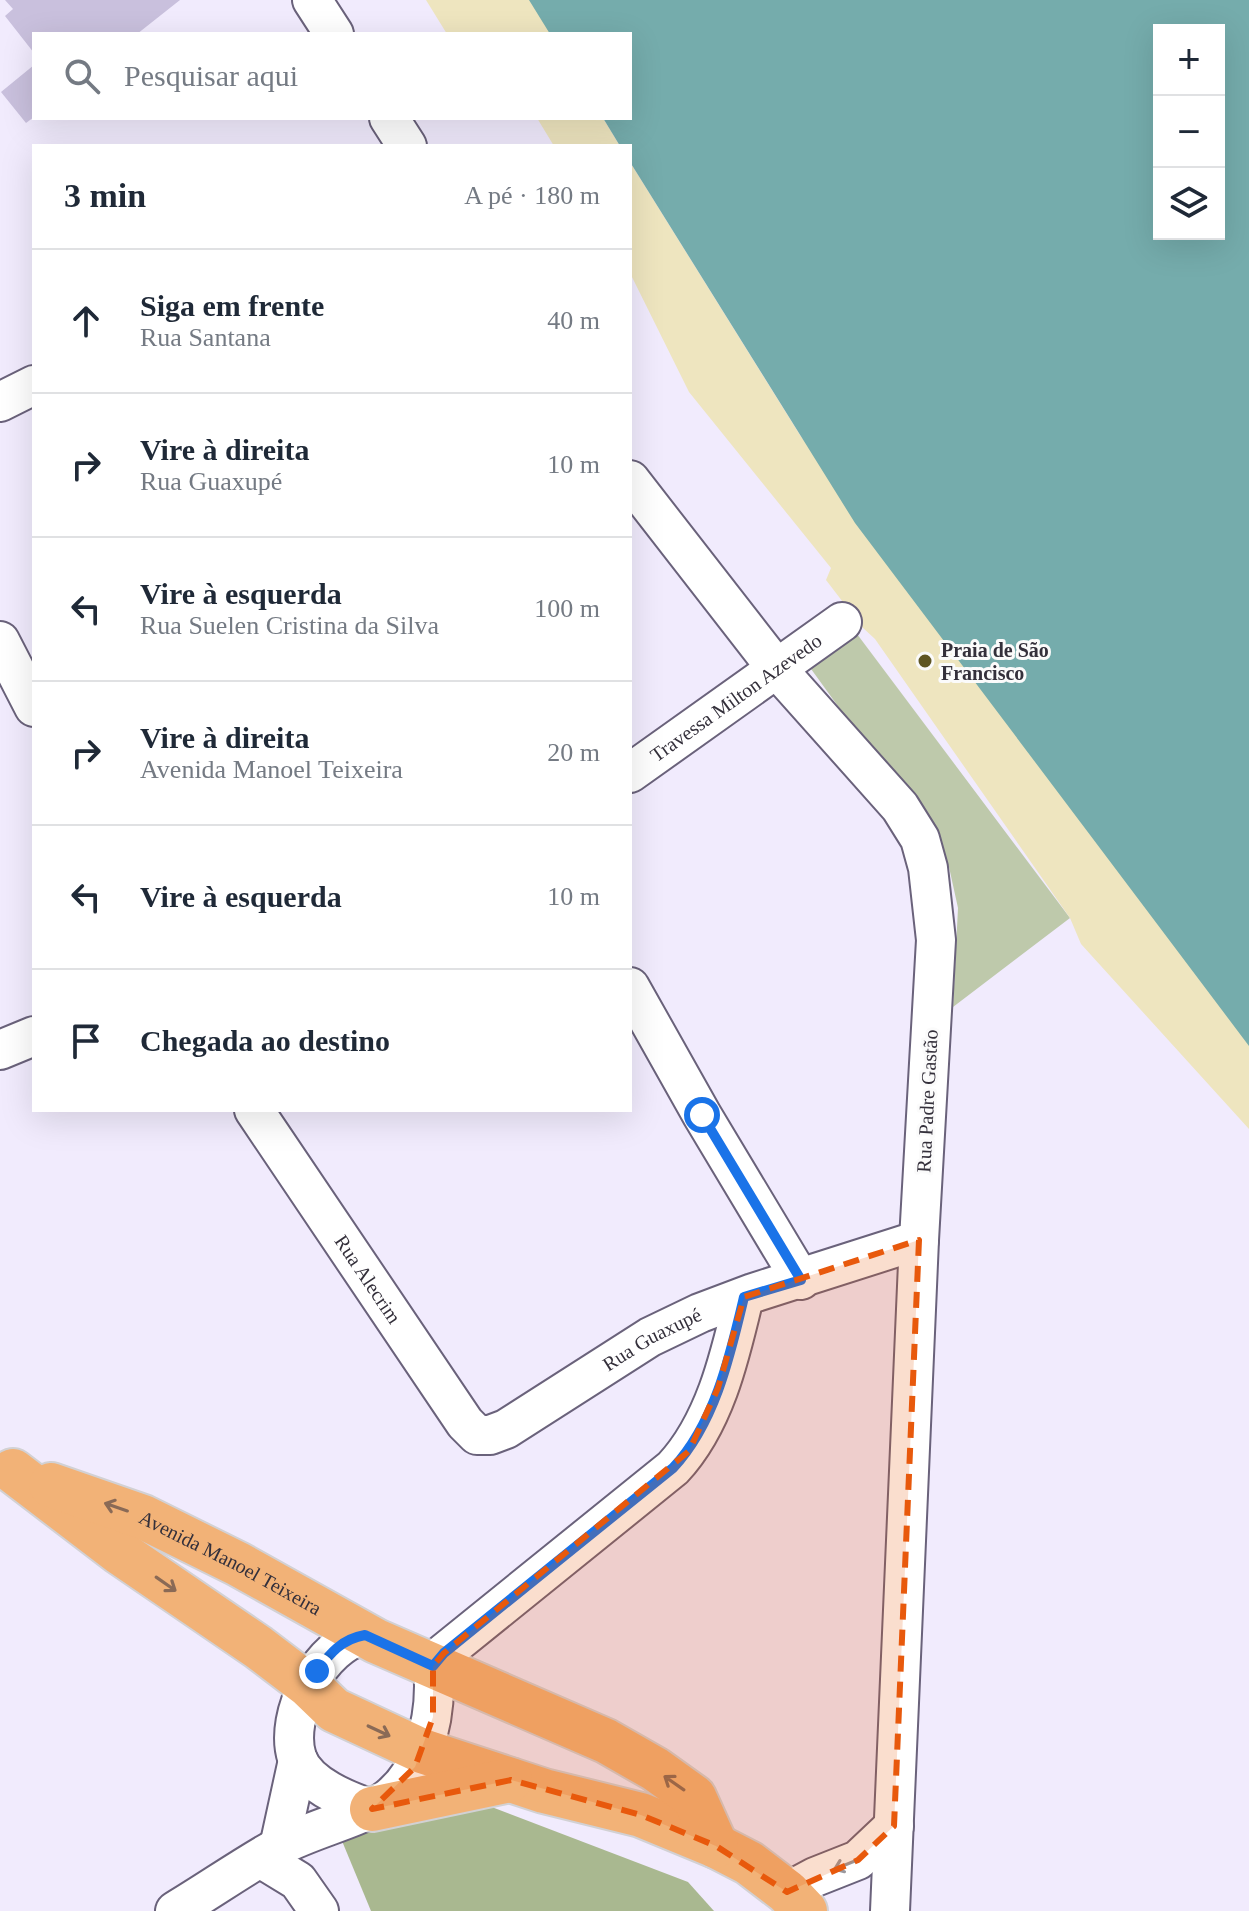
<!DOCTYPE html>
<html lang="pt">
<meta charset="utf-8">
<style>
:root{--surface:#fff;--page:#f6f6f7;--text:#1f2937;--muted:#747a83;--line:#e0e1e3}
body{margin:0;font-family:Georgia,serif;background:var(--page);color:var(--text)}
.controls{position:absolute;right:24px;top:24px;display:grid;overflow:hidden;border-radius:0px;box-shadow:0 8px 32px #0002}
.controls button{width:72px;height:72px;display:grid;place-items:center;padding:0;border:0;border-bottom:2px solid var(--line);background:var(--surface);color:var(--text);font:40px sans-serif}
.stop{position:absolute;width:24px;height:24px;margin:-18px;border:6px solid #1a73e8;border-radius:50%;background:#fff}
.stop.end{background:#1a73e8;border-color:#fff;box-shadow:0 2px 8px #0008}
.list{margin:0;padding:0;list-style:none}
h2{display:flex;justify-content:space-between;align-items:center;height:104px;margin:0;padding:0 32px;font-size:34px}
h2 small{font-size:26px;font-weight:400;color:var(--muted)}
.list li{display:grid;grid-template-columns:52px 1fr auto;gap:24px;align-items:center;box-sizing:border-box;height:144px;padding:0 32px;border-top:2px solid var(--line)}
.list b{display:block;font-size:30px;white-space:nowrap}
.list p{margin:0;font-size:26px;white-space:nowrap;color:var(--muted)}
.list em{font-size:26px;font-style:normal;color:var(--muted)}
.icon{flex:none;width:44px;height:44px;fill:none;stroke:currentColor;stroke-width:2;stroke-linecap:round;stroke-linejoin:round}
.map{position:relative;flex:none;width:1249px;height:1911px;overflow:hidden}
.search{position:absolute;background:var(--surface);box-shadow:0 8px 32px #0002;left:32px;top:32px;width:600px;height:88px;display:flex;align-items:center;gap:20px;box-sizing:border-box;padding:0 28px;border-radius:0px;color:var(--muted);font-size:30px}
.panel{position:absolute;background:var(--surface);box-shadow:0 8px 32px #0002;left:32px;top:144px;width:600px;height:968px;border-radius:0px}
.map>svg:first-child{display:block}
.green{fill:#bec9ab}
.forest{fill:#a9b890}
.sand{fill:#eee5bf}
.water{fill:#75acac;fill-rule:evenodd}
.building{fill:#c9c0dd}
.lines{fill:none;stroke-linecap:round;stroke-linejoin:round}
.minor-casing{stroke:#6a627b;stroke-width:42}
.major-casing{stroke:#d2d1d4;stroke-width:48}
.minor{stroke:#fff;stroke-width:38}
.major{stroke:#f2b277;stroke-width:44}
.oneway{stroke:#8a6a56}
.oneway2{stroke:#9a989d}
.route{stroke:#1a73e8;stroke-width:10}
.marked{fill:#e8590c;fill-opacity:0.2;stroke:#e8590c;stroke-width:6;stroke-dasharray:16 10;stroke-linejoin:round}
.poi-dot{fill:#5f5623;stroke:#fbfbfb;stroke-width:3}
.labels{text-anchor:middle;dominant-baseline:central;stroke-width:6;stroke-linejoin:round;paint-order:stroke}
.poi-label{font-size:20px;font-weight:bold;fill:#34303b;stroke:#fbfbfb;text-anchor:start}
.street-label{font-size:20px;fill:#34303b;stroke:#fbfbfb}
</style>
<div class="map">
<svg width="1249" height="1911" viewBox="0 0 1249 1911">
<rect width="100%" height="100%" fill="#f1ebfd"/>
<!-- green -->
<path class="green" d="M851,626l219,292 -117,89 5,-99 -9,-41 -33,-53 -110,-152z"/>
<!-- forest -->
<path class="forest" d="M421,1780l267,102 26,29h-343l-29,-70z"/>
<!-- sand -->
<path class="sand" d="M426,0h123l13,34h-115z
M537,118h66l17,28h-66z
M630,162l170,273 449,605v89l-168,-185 -11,-26 -195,-279 -13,-12 -36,-47 5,-12 -142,-176 -59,-119z"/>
<!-- water -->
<path class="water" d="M529,0h720v1046l-394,-523 -225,-361v-16h-10l-17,-28h27v-84h-80zM1159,30h60v204h-60z"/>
<!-- building -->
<path class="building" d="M5,0h175l-43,34h-103v19l-29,-37 8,-7z
M34,65v52l-8,6 -25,-31z"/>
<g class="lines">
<defs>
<g id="minor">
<path d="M312,0l22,34"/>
<path d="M389,118l18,28"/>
<path d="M0,402l34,-17"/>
<path d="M630,480l147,189 123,138 20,32 8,29 8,72 -17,300 -29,671"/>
<path d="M0,641l34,66"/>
<path id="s1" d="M630,773l212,-151"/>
<path d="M630,987l72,128 99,165"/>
<path d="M0,1050l34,-14"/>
<path id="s2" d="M254,1110l211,313 12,12h13l16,-6 144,-92 50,-24 53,-20 166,-53"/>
<path d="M365,1635c-44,8 -82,80 -68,123 10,27 50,43 75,51"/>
<path d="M279,1847l19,-87"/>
<path d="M262,1859l36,22 21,30"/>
<path d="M787,1892l28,-15 43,-17 36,-34"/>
<path d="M175,1911c35,-21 69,-45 105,-65 29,-15 61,-23 91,-37 52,-24 67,-91 62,-143l11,-13 229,-185c42,-45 57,-112 71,-171"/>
</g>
<g id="major">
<path d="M13,1471l106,81 139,95 50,38 26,25 88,41 122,40 97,24 75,31 33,17 38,29 18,19"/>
<path id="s3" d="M51,1485l92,32 95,47 138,77 230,100 49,28 39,28 22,49"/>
<path d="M372,1809l138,-29"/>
</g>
</defs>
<!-- minor casing -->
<use href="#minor" class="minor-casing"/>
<!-- major casing -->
<use href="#major" class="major-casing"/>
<!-- minor -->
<use href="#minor" class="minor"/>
<!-- major -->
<use href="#major" class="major"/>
</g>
<!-- one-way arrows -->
<defs><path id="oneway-shaft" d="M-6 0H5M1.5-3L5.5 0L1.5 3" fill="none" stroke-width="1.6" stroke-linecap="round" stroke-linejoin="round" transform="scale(2)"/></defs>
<g class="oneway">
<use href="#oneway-shaft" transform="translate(116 1507) rotate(-161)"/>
<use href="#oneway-shaft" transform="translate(166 1584) rotate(35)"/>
<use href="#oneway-shaft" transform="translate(379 1731) rotate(25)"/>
<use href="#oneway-shaft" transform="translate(674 1783) rotate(-145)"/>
</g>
<use class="oneway2" href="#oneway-shaft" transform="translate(845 1865) rotate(158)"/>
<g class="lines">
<!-- route -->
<path class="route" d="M317,1671c13,-18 25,-32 48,-36l68,31 11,-13 229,-185c42,-45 57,-112 71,-171l57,-17 -99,-165"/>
</g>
<!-- marked area -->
<path class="marked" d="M919,1240l-25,586 -36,34 -71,32 -71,-46 -75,-31 -130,-35 -139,29 43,-42 18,-50v-51l11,-13 245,-202 29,-63 26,-91z"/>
<!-- markers -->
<circle class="poi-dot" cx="925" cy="661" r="8"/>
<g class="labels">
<!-- poi labels -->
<g class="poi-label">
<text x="941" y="650">Praia de São<tspan x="941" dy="23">Francisco</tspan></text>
</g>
<!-- street labels -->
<g class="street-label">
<text stroke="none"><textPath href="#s1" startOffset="130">Travessa Milton Azevedo</textPath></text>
<text transform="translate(927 1101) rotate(-87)">Rua Padre Gastão</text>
<text stroke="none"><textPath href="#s2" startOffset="204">Rua Alecrim</textPath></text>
<text stroke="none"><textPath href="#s2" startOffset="596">Rua Guaxupé</textPath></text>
<text stroke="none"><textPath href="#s3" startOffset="196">Avenida Manoel Teixeira</textPath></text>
</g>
</g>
</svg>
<div class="controls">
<button>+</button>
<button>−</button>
<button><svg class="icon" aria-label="layers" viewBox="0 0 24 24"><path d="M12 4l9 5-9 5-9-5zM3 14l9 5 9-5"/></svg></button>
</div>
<div class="stop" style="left:702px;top:1115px"></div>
<div class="stop end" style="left:317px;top:1671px"></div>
<div class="search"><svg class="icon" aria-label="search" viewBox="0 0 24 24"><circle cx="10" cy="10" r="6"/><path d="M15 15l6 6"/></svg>Pesquisar aqui</div>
<section class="panel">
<h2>3 min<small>A pé · 180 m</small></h2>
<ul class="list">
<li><svg class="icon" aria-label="ahead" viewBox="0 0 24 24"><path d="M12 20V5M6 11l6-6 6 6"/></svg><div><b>Siga em frente</b><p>Rua Santana</p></div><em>40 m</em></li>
<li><svg class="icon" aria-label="right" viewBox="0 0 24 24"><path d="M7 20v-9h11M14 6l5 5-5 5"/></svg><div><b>Vire à direita</b><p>Rua Guaxupé</p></div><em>10 m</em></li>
<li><svg class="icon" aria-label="left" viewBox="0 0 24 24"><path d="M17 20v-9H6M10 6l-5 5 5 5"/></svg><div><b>Vire à esquerda</b><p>Rua Suelen Cristina da Silva</p></div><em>100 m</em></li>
<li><svg class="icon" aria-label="right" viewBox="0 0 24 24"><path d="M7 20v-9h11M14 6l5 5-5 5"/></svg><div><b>Vire à direita</b><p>Avenida Manoel Teixeira</p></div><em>20 m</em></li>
<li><svg class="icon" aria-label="left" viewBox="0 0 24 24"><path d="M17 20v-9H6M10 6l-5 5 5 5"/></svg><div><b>Vire à esquerda</b></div><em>10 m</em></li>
<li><svg class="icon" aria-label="arrive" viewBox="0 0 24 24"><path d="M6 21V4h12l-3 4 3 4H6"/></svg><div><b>Chegada ao destino</b></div></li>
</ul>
</section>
</div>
